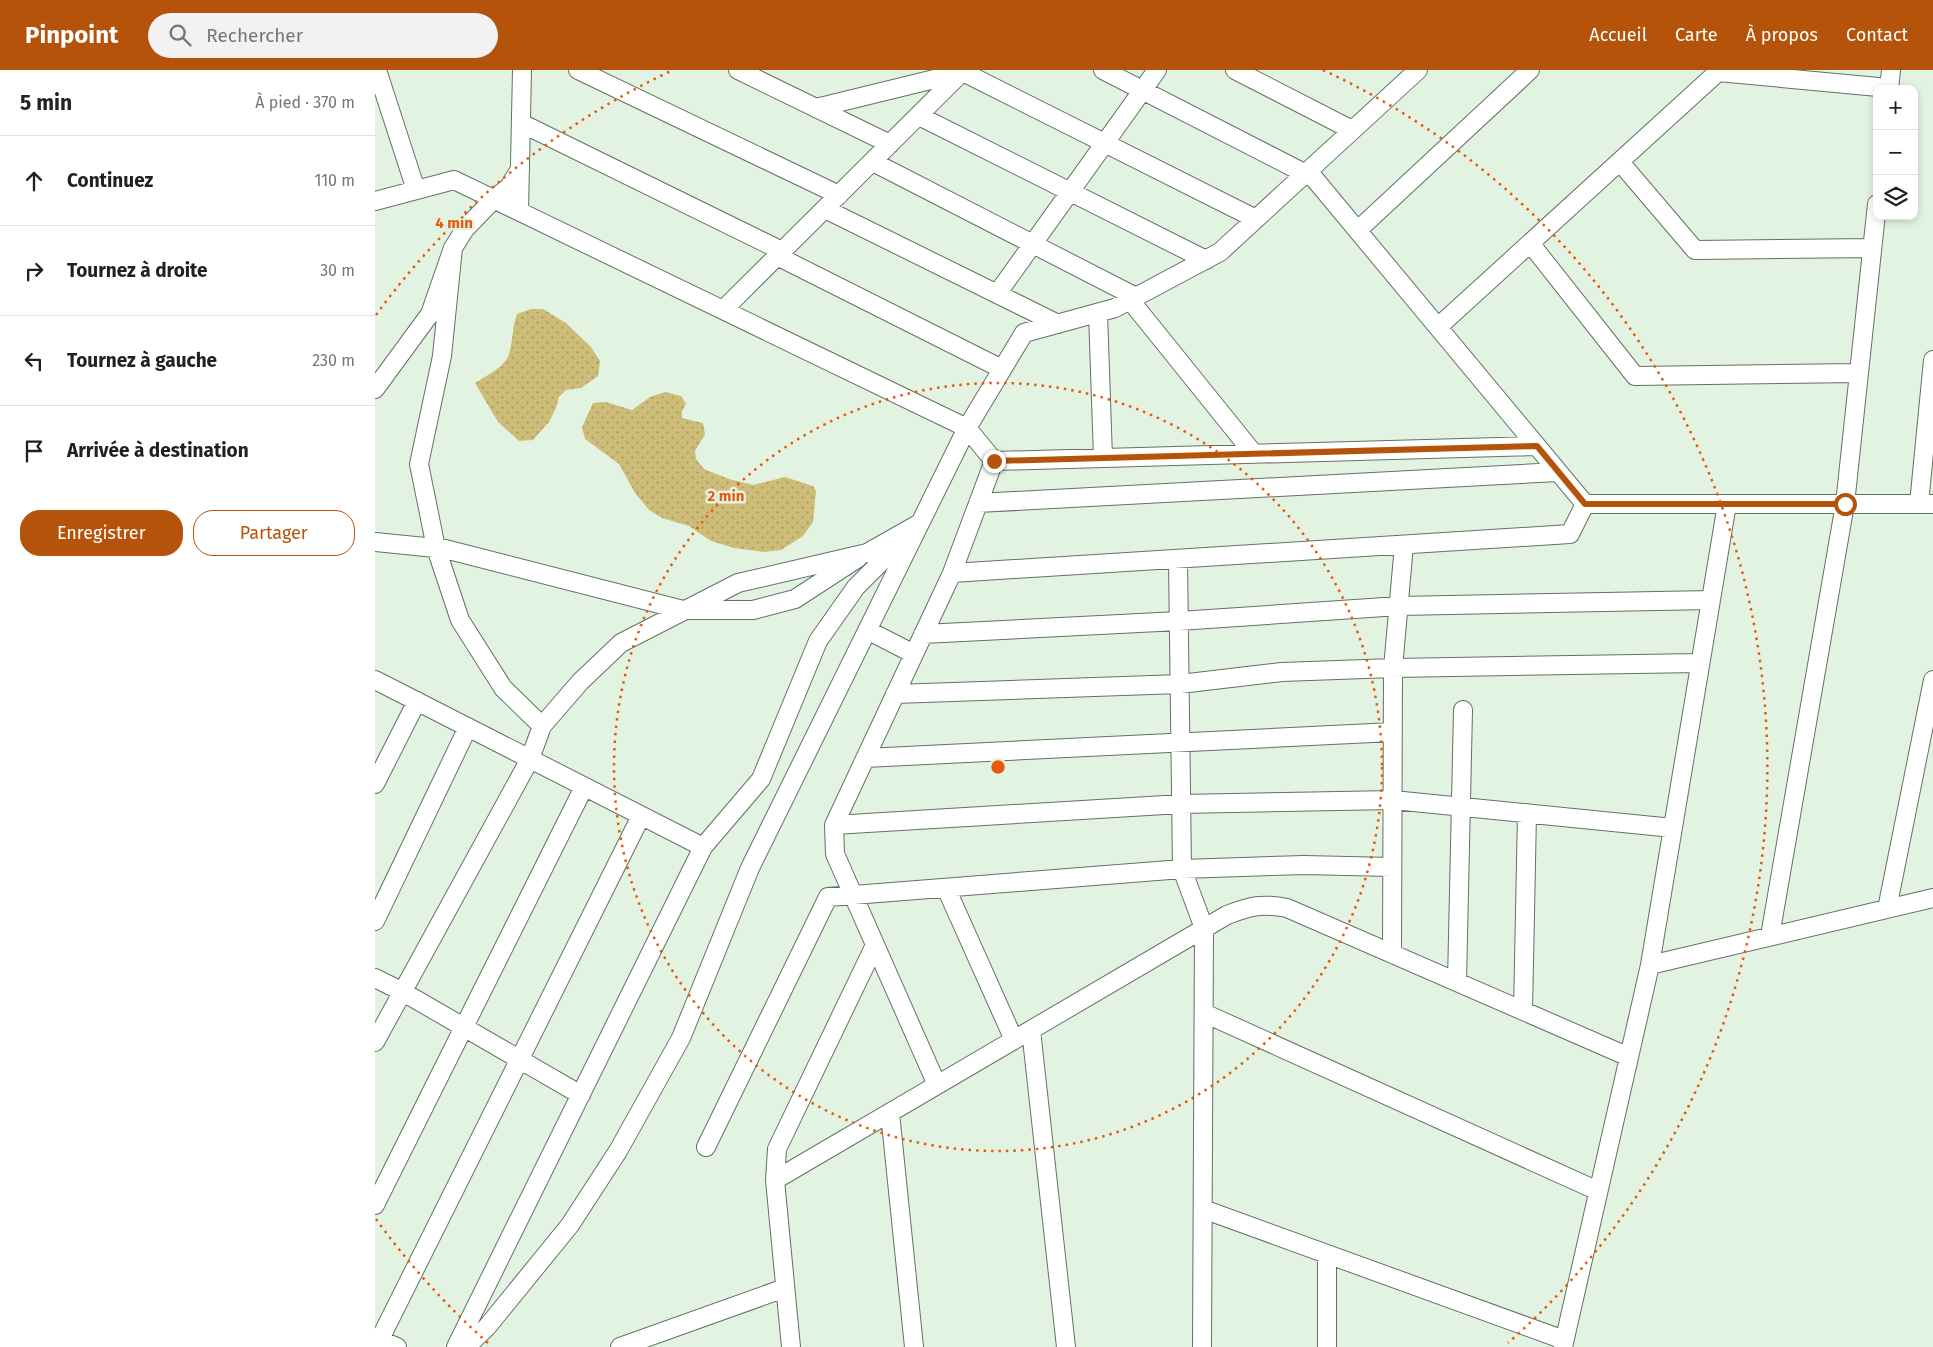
<!DOCTYPE html>
<html lang="fr">
<meta charset="utf-8">
<style>
:root{--surface:#fff;--page:#f2f2f2;--text:#202124;--muted:#757577;--line:#e0e0e0;--accent:#b45309}
body{margin:0;font-family:"Fira Sans",sans-serif;background:var(--page);color:var(--text)}
.controls{position:absolute;right:15px;top:15px;display:grid;overflow:hidden;border-radius:10px;box-shadow:0 2px 8px #0003}
.controls button{width:45px;height:45px;display:grid;place-items:center;padding:0;border:0;border-bottom:1px solid var(--line);background:var(--surface);color:var(--text);font:25px sans-serif}
.stop{position:absolute;width:15px;height:15px;margin:-11px;border:4px solid #b45309;border-radius:50%;background:#fff}
.stop.end{background:#b45309;border-color:#fff;box-shadow:0 1px 5px #0008}
.list{margin:0;padding:0;list-style:none}
h2{display:flex;justify-content:space-between;align-items:center;height:65px;margin:0;padding:0 20px;font-size:21px}
h2 small{font-size:16px;font-weight:400;color:var(--muted)}
.list li{display:grid;grid-template-columns:32px 1fr auto;gap:15px;align-items:center;box-sizing:border-box;height:90px;padding:0 20px;border-top:1px solid var(--line)}
.list b{display:block;font-size:19px;white-space:nowrap}
.list em{font-size:16px;font-style:normal;color:var(--muted)}
.actions{display:flex;gap:10px;padding:15px 20px}
.actions a{flex:1;padding:11px 0;border:1px solid var(--accent);border-radius:20px;text-align:center;font-size:18px;color:var(--accent)}
.actions .main{background:var(--accent);color:#fff}
.icon{flex:none;width:28px;height:28px;fill:none;stroke:currentColor;stroke-width:2;stroke-linecap:round;stroke-linejoin:round}
.map{position:relative;flex:none;width:1558px;height:1277px;overflow:hidden}
header{display:flex;align-items:center;gap:30px;box-sizing:border-box;height:70px;padding:0 25px;background:var(--accent);color:#fff}
header strong{font-size:24px}
nav{display:flex;gap:28px;margin-inline-start:auto;font-size:18px}
.search{width:350px;height:45px;background:var(--page);display:flex;align-items:center;gap:12px;box-sizing:border-box;padding:0 18px;border-radius:28px;color:var(--muted);font-size:19px}
main{display:flex}
aside{flex:1;background:var(--surface)}
.map>svg:first-child{display:block}
.grass{fill:url(#grass-dots)}
.lines{fill:none;stroke-linecap:round;stroke-linejoin:round}
.minor-casing{stroke:#627261;stroke-width:20}
.minor{stroke:#fff;stroke-width:18}
.route{stroke:#b45309;stroke-width:6}
.ring{fill:none;stroke:#e8590c;stroke-width:2.5;stroke-dasharray:2.5 5}
.centre{fill:#e8590c;stroke:#e2f4e1;stroke-width:2.5}
.ring-label{font-size:15px;text-anchor:middle;font-weight:bold;fill:#e8590c;stroke:#e2f4e1;stroke-width:5;stroke-linejoin:round;paint-order:stroke}
</style>
<header>
<strong>Pinpoint</strong>
<div class="search"><svg class="icon" aria-label="search" viewBox="0 0 24 24"><circle cx="10" cy="10" r="6"/><path d="M15 15l6 6"/></svg>Rechercher</div>
<nav><a>Accueil</a><a>Carte</a><a>À propos</a><a>Contact</a></nav>
</header>
<main>
<aside>
<h2>5 min<small>À pied · 370 m</small></h2>
<ul class="list">
<li><svg class="icon" aria-label="ahead" viewBox="0 0 24 24"><path d="M12 20V5M6 11l6-6 6 6"/></svg><div><b>Continuez</b></div><em>110 m</em></li>
<li><svg class="icon" aria-label="right" viewBox="0 0 24 24"><path d="M7 20v-9h11M14 6l5 5-5 5"/></svg><div><b>Tournez à droite</b></div><em>30 m</em></li>
<li><svg class="icon" aria-label="left" viewBox="0 0 24 24"><path d="M17 20v-9H6M10 6l-5 5 5 5"/></svg><div><b>Tournez à gauche</b></div><em>230 m</em></li>
<li><svg class="icon" aria-label="arrive" viewBox="0 0 24 24"><path d="M6 21V4h12l-3 4 3 4H6"/></svg><div><b>Arrivée à destination</b></div></li>
</ul>
<div class="actions"><a class="main">Enregistrer</a><a>Partager</a></div>
</aside>
<div class="map">
<svg width="1558" height="1277" viewBox="0 0 1558 1277">
<defs>
<pattern id="grass-dots" width="8" height="8" patternUnits="userSpaceOnUse" patternTransform="scale(1.25)"><rect width="8" height="8" fill="#cebd79"/><path d="M2 2h.1M6 6h.1" fill="none" stroke="#a79a63" stroke-width="1.8" stroke-linecap="round"/></pattern>
</defs>
<rect width="100%" height="100%" fill="#e2f4e1"/>
<!-- grass -->
<path class="grass" d="M156,239h12l23,14 25,24 9,14 -2,15 -17,12 -15,2 -7,7 -3,11 -7,14 -16,18 -14,1 -21,-19 -23,-39c11,-7 30,-16 34,-29 4,-13 3,-27 8,-40z
M290,322l16,4 5,8 -4,7v7l21,5 2,11 -10,17 1,8 8,10 25,10 24,6 32,-8 28,9 3,5 -3,31 -10,14 -22,14 -17,2 -30,-4 -23,-7 -22,-15 -27,-8 -13,-8 -14,-17 -16,-29 -34,-25 -3,-12 11,-24 13,-1 26,8 18,-13z"/>
<g class="lines">
<defs>
<path id="minor" d="M2,0l39,120
M203,0l261,125
M363,0l152,74
M728,0l203,104
M860,0l117,60
M1341,0l2,2 171,16
M1514,19l2,-19
M441,38l147,-36 293,147
M544,46l287,144
M146,53l261,128
M498,92l263,135
M1245,92l75,88 177,-2
M933,101l277,333h348
M0,131l79,-21 513,248 27,33 543,-15
M450,139l233,115
M144,141l3,-141
M983,160l172,-160
M1155,173l105,133 224,-3
M78,178l-11,108 -23,108 17,84 24,72 43,68 39,38
M402,186l225,113
M622,224l160,-224
M755,230l124,154
M348,240l239,-238
M723,243l5,145
M1063,257l282,-257
M0,319l55,-75 23,-66 12,-19 29,-30 15,-12 11,-18
M603,433l580,-31
M1544,434l14,-144
M0,472l70,7 238,61h70l42,-11 63,-41
M803,489l4,310 22,59 -2,419
M577,503l618,-39 15,-30
M492,560l47,24
M548,564l256,-13 220,-15 312,-6
M0,610l328,167
M520,624l285,-10 102,-12 111,-4 307,-5
M490,688l528,-26
M0,714l42,-83
M459,755l347,-21 212,-4 280,28
M571,818l68,152
M1512,839l46,-229
M0,851l93,-194
M1395,866l75,-432 32,-300
M1017,884l1,-286 11,-123
M1275,895l283,-67
M0,908l28,14 178,103
M1082,912l6,-272
M1148,941l4,-198
M829,943l394,178
M656,960l35,317
M0,972l155,-283 12,-33 38,-44 41,-39 117,-60 129,-30 53,-30 -64,64 -38,54 -57,138 -58,68 -247,500
M562,1015l-102,-231 -1,-29 118,-252 42,-112
M515,1043l24,234
M331,1077l122,-250 354,-28 122,-4 88,2
M400,1110l452,-265c23,-9 35,-12 60,-7l342,149
M0,1135l209,-418
M828,1139l361,131
M0,1268l22,9
M1,1277l265,-531
M91,1277l21,-20 83,-102 48,-74 63,-113 69,-170 217,-440 57,-95 91,-25 105,-56 198,-182
M245,1277l165,-59
M416,1277l-16,-167 2,-31 98,-204
M952,1277v-93
M1188,1277l87,-382 77,-461"/>
</defs>
<!-- minor casing -->
<use href="#minor" class="minor-casing"/>
<!-- minor -->
<use href="#minor" class="minor"/>
</g>
<g class="lines">
<!-- route -->
<path class="route" d="M619,391l543,-15 48,58h260"/>
</g>
<!-- distance rings -->
<g class="ring">
<circle cx="623" cy="697" r="384"/>
<path d="M113 1273A769 769 0 0 1 1 1149M1 245A769 769 0 0 1 298 0M948 0A769 769 0 0 1 1133 1273"/>
</g>
<circle cx="623" cy="697" r="8" class="centre"/>
<g class="ring-label">
<text x="79" y="158">4 min</text>
<text x="351" y="431">2 min</text>
</g>
</svg>
<div class="controls">
<button>+</button>
<button>−</button>
<button><svg class="icon" aria-label="layers" viewBox="0 0 24 24"><path d="M12 4l9 5-9 5-9-5zM3 14l9 5 9-5"/></svg></button>
</div>
<div class="stop" style="left:1470px;top:434px"></div>
<div class="stop end" style="left:619px;top:391px"></div>
</div>
</main>
